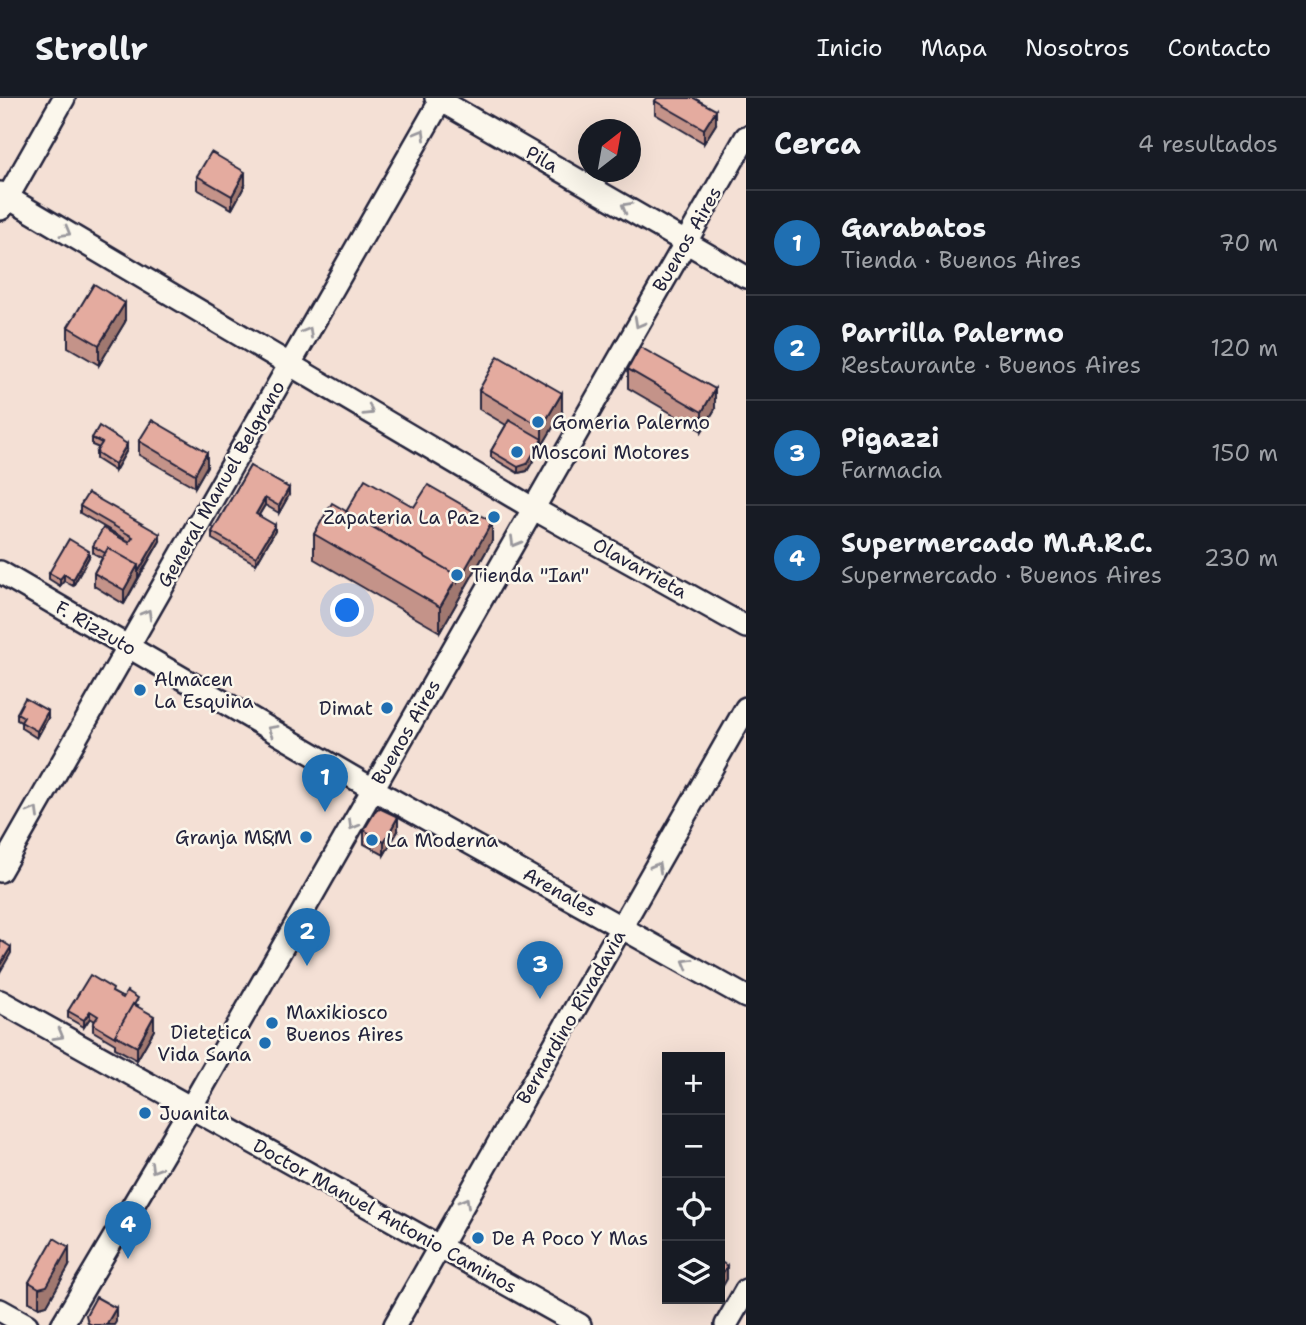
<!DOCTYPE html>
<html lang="es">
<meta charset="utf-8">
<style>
:root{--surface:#171b24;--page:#20242c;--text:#f1f3f6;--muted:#9ea1a6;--line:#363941;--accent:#1f6fb2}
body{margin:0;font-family:"Shantell Sans",sans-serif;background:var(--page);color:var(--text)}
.controls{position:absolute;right:21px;bottom:21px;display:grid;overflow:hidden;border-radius:0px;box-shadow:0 7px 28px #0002}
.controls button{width:63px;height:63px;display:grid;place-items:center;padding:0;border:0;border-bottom:2px solid var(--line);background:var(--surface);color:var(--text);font:35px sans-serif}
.compass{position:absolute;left:578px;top:21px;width:63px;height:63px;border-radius:50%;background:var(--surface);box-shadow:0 7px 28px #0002;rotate:31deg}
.you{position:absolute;left:348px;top:513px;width:24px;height:24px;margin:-18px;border:5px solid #fff;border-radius:50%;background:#1a73e8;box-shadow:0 0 0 10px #1a73e833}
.badge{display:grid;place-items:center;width:46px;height:46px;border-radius:50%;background:var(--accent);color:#fff;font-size:23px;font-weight:700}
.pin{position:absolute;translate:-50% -58px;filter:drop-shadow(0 2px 4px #0008)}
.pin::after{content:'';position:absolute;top:37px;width:24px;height:21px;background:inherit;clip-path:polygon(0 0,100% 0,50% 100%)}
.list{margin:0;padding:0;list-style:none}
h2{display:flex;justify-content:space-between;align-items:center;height:91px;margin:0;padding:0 28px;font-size:30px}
h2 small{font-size:23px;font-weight:400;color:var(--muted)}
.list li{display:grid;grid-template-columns:46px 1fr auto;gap:21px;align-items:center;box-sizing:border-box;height:105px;padding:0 28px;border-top:2px solid var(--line)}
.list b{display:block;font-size:26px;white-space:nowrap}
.list p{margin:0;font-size:23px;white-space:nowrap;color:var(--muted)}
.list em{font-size:23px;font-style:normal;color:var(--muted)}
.icon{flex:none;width:38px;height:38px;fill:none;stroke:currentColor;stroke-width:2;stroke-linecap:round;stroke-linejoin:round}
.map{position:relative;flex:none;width:746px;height:1227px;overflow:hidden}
header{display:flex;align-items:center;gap:42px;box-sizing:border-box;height:98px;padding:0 35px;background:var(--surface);border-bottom:2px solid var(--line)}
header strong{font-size:33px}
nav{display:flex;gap:38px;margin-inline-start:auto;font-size:24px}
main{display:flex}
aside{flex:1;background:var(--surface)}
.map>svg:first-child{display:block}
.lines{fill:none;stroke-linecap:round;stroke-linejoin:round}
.street-casing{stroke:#22223b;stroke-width:26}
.street{stroke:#fbf7ec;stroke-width:21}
.wall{fill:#c49389;stroke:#22223b;stroke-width:2}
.shaded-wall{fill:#a0786f;stroke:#22223b;stroke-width:2}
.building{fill:#e4ab9f;stroke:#22223b;stroke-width:2}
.oneway{stroke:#99979c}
.poi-dot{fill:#1f6fb2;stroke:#fbf7ec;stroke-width:2.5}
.labels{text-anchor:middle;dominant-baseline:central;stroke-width:5;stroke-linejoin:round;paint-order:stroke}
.street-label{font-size:19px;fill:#22223b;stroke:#fbf7ec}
.poi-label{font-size:19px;fill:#22223b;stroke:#fbf7ec;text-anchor:start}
</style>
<header>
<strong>Strollr</strong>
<nav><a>Inicio</a><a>Mapa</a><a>Nosotros</a><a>Contacto</a></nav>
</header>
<main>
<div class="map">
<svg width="746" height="1227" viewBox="0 0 746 1227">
<rect width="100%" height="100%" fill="#f4e0d5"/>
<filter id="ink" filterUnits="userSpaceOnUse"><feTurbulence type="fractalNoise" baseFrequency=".0143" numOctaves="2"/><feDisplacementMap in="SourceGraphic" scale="14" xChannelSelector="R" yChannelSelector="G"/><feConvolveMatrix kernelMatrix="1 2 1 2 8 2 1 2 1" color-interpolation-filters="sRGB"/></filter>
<g filter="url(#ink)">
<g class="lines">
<defs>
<path id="street" d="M436,0l310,179
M0,95l534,316 212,118
M1,111l63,-111
M0,474l373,217 373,208
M0,773l442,-773
M0,903l580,324
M0,1212l27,15
M62,1227l128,-216 556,-972
M395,1227l351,-617
M726,1227l20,-35"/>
</defs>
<!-- street casing -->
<use href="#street" class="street-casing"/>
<!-- street -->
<use href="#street" class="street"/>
</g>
<!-- wall -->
<path class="wall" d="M655,3l61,23 -12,19 -49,-29z
M197,78l48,9 -13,24 -35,-20z
M125,224l-26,43 -31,-18v-20z
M628,271l87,40 -13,22 -74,-43z
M479,292l83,22 -35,59 -9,2 -27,-16v-6l15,-26 -27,-16z
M92,340l35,12 -12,21 -19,-12v-7l3,-4 -7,-3z
M139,343l68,25 -12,21 -56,-32z
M250,368l39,29 -10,18 -14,-8 -6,10 16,16 -19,33 -44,-25v-7z
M80,408l80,35 -36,63 -30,-18v-13l8,-15 -9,-5v-7l36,-3 1,-1 -50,-29z
M414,409l78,34 -52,91 -126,-73v-25l32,-22z
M89,459l-16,29 -9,-5 -4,5 -11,-7v-6z
M17,615l31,5 -11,20 -16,-10v-6l-4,-2z
M364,732l34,1 -14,24 -20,-11z
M113,895l10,5 15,7 -1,1 17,24 -17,30 -22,-12v-4l-22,-13v-7l2,-3 -5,-3 -6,9 -16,-9v-7z
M69,1168l-22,39 -8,2 -10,-5v-20z"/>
<!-- shaded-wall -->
<path class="shaded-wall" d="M716,12v14l-12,19v-14z
M245,74v13l-13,24v-13z
M125,205v19l-26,43v-20z
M715,291v20l-13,22v-19z
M562,295v19l-20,34v-19z
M542,341v7l-15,25 -9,2v-6z
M127,346v6l-12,21v-7z
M207,354v14l-12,21v-13z
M289,390v7l-10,18v-7z
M265,400v7l-9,15v-6z
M492,424v19l-52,91v-25l18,-31z
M275,427v6l-19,33v-7z
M160,436v7l-22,37v-6z
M89,453v6l-16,29v-6z
M138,467v13l-14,26v-14z
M64,476v7l-4,5v-7z
M48,613v7l-11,20v-7z
M398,719v14l-14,24v-13z
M11,849v6l-11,19v-7z
M90,913v7l-6,9v-7z
M154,918v14l-17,30v-13z
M69,1149v19l-22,39 -8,2v-19z
M727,1168v13l-7,12v-14z
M116,1210v14l-2,3h-8z"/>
<!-- building -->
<path class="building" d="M657,0h37l22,12 -12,19 -49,-28z
M211,54l34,20 -13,24 -35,-20z
M94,186l31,19 -26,42 -31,-18z
M640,249l75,42 -13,23 -74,-43z
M498,258l64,37 -20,34 -63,-37z
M152,322l55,32 -12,22 -56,-33z
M509,322l33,19 -15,25 -9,3 -27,-16z
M99,328l28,18 -12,20 -19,-12 6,-9 -10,-5z
M250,368l39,22 -10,18 -14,-8 -9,16 19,11 -19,32 -44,-25z
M365,381l49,28 14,-22 64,37 -34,60v-6l-112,-64z
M88,395l72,41 -22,38v-7l-30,-17 -3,5 -12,-7 10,-18 26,15 4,-6 -53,-31z
M332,405l126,73 -18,31 -126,-73z
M69,441l20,12 -16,29 -9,-6 -4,5 -11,-6z
M108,450l30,17 -14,25 -30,-17z
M25,600l23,13 -11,20 -16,-9 3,-5 -7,-4z
M379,710l19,9 -14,25 -20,-12 12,-20z
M0,842l11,7 -11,18z
M90,877l23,14 -1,3 11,6 4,-7 11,7 -4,7 -1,-1 -18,31v2l-22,-13 5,-8 -8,-5 -6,9 -16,-9z
M133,906l21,12 -17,31 -22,-12z
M54,1140l15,9 -22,39 -8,2 -10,-6z
M720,1163l7,5 -7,11z
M96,1199l20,11 -10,17h-14l-4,-2 -2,-8z"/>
<!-- one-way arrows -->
<defs><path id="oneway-chevron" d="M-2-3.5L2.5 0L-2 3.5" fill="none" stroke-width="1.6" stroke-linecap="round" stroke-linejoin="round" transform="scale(1.75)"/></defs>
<g class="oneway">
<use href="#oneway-chevron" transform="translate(421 36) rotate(-60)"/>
<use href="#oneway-chevron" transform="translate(626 109) rotate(-150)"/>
<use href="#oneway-chevron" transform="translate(66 134) rotate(30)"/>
<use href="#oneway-chevron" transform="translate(639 225) rotate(119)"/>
<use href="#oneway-chevron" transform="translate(308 234) rotate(-60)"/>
<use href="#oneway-chevron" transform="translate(369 313) rotate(31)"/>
<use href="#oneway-chevron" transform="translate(515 444) rotate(120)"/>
<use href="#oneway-chevron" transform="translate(147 516) rotate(-60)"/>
<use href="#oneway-chevron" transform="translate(272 632) rotate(-150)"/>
<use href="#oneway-chevron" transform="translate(34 714) rotate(-60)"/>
<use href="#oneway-chevron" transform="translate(353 727) rotate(120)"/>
<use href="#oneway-chevron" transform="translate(657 769) rotate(-61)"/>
<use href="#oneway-chevron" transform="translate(687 865) rotate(-150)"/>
<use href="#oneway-chevron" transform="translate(59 937) rotate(30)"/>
<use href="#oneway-chevron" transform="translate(155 1070) rotate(121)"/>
<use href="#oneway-chevron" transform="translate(465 1104) rotate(-60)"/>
</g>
</g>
<!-- markers -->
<g class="poi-dot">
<circle cx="538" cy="324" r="7"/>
<circle cx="517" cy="354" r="7"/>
<circle cx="494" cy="419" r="7"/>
<circle cx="457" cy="477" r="7"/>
<circle cx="140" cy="592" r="7"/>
<circle cx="387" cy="610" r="7"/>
<circle cx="306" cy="739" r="7"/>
<circle cx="372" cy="742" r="7"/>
<circle cx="272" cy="925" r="7"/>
<circle cx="265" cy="945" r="7"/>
<circle cx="145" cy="1015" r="7"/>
<circle cx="478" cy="1140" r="7"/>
</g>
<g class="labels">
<!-- street labels -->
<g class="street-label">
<text transform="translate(542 61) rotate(30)">Pila</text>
<text transform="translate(687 141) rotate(-60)">Buenos Aires</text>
<text transform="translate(221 386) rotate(-60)">General Manuel Belgrano</text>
<text transform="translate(640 470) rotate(29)">Olavarrieta</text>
<text transform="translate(96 530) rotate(30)">F. Rizzuto</text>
<text transform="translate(406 634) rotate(-60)">Buenos Aires</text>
<text transform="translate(560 794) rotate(29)">Arenales</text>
<text transform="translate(571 919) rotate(-60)">Bernardino Rivadavia</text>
<text transform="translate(385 1118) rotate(29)">Doctor Manuel Antonio Caminos</text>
</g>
<!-- poi labels -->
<g class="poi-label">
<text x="552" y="324">Gomeria Palermo</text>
<text x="531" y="354">Mosconi Motores</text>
<text x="480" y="419" text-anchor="end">Zapateria La Paz</text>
<text x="471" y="477">Tienda "Ian"</text>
<text x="154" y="581">Almacen<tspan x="154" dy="22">La Esquina</tspan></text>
<text x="373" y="610" text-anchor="end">Dimat</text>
<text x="292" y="739" text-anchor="end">Granja M&amp;M</text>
<text x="386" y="742">La Moderna</text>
<text x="286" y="914">Maxikiosco<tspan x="286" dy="22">Buenos Aires</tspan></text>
<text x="251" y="934" text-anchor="end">Dietetica<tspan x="251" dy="22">Vida Sana</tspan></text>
<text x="159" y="1015">Juanita</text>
<text x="492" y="1140">De A Poco Y Mas</text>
</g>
</g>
</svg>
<div class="controls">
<button>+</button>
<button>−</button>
<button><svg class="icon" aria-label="locate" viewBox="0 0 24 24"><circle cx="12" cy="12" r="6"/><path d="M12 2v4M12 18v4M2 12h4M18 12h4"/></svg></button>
<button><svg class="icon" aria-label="layers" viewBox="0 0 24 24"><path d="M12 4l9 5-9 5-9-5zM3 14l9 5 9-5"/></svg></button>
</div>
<svg class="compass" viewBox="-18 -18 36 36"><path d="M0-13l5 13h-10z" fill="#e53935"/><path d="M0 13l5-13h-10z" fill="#9ea1a6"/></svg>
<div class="you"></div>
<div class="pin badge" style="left:325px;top:714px">1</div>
<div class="pin badge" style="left:307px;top:868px">2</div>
<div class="pin badge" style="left:540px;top:901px">3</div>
<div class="pin badge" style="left:128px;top:1161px">4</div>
</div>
<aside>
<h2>Cerca<small>4 resultados</small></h2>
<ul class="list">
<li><span class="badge">1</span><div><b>Garabatos</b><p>Tienda · Buenos Aires</p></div><em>70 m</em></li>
<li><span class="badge">2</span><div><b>Parrilla Palermo</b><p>Restaurante · Buenos Aires</p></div><em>120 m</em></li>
<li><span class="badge">3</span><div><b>Pigazzi</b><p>Farmacia</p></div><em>150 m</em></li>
<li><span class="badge">4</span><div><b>Supermercado M.A.R.C.</b><p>Supermercado · Buenos Aires</p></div><em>230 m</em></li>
</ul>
</aside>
</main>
